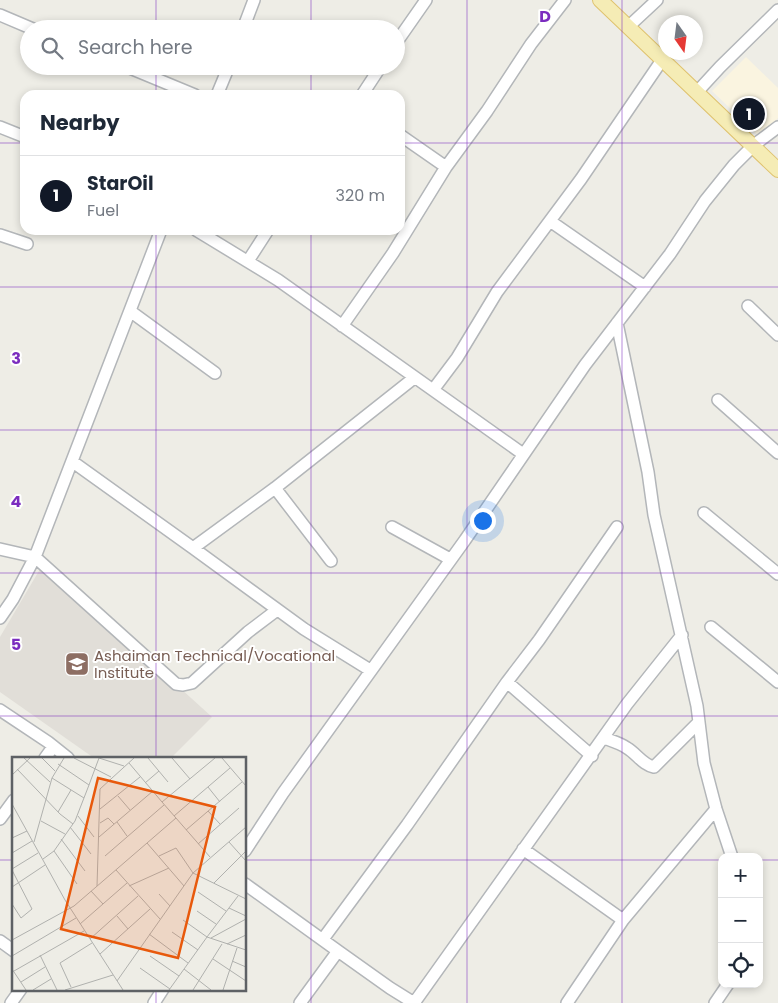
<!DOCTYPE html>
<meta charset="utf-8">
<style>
:root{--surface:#fff;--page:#f2f2f3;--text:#1f2937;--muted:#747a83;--line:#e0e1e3;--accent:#111827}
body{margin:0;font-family:Poppins,sans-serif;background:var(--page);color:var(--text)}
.controls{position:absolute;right:15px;bottom:15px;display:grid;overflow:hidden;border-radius:10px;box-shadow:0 2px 8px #0003}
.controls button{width:45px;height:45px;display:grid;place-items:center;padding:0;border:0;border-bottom:1px solid var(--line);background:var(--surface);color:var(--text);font:25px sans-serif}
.compass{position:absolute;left:658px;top:15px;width:45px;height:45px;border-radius:50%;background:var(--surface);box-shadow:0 2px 8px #0003;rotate:166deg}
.you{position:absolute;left:482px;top:520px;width:18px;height:18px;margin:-12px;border:4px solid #fff;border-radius:50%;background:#1a73e8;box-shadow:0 0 0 8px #1a73e833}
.badge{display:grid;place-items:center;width:32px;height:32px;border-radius:50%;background:var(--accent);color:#fff;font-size:16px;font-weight:700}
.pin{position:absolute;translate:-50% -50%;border:2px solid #fff;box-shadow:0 1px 5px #0006}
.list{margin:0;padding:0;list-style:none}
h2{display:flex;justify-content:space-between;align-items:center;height:65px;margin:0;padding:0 20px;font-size:21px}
h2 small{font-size:16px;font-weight:400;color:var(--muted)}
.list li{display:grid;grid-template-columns:32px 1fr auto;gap:15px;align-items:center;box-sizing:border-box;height:80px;padding:0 20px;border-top:1px solid var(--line)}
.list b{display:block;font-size:19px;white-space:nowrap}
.list p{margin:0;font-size:16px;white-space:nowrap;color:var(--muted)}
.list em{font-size:16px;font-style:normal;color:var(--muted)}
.icon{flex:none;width:28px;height:28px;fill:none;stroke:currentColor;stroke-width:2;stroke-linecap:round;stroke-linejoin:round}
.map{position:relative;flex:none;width:778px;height:1003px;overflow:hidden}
.search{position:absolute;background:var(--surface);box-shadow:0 2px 8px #0003;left:20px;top:20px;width:385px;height:55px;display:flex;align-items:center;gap:12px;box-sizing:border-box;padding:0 18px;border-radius:28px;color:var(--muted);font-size:19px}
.panel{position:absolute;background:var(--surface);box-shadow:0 2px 8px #0003;left:20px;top:90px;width:385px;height:145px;border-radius:15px}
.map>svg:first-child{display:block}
.commercial{fill:#faf4e0}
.education{fill:#e1ded8}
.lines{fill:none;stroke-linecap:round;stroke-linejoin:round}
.minor-casing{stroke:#b3b6b9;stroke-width:14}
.major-casing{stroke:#dfc26e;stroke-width:16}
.minor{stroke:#fff;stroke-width:11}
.major{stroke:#f5ecb5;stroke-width:14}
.grid{fill:none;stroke:#7b2cbf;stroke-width:1;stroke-opacity:0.55}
.labels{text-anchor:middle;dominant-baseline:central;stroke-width:4;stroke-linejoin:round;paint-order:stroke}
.education-label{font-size:15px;fill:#785e54;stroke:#fff;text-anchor:start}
.inset-road{fill:none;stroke:#b0b1ae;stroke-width:1}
.view{fill:#e8590c;fill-opacity:0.15;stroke:#e8590c;stroke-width:2.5}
.inset-edge{fill:none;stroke:#5e6165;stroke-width:2.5}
.grid-label{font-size:16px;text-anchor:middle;font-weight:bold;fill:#7b2cbf;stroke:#fff;stroke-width:4;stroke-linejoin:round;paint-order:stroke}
</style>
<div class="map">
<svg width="778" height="1003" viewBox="0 0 778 1003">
<rect width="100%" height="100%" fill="#eeede6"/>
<!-- commercial -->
<path class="commercial" d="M746,57l32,31v30l-18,19 -48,-46z"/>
<!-- education -->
<path class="education" d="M43,564l169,153 -41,41h-77l-94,-66v-55z"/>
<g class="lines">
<defs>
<path id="minor" d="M0,15l33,14
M628,27l29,-27
M243,29l11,-29
M396,43l30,-43
M125,66l70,29
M697,92l23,-25 58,-57
M217,95l12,-29
M362,95l19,-29
M0,127l25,10
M400,135l46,32
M550,221l95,66
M196,230l82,50 245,174
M0,235l27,9
M248,261l20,-31
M748,306l30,29
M130,311l85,62
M617,323l31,149 6,43 43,191 7,57 12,46 16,48
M342,326l51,-73 53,-86 41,-56 44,-67 34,-44
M433,390l24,-32 40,-66 84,-113 81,-119
M718,400l60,53
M73,462l120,86 111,81 66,41
M275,488l56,73
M704,513l74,61
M392,527l58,32
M193,548l82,-60 139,-110
M0,549l35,8 141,127 7,1 9,-2 56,-51 29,-22
M0,618l13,-19 22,-42 126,-327
M711,627l67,55
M507,682l85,74
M0,710l48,32 20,16
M604,738c8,3 16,5 23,10 10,6 16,17 27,19l45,-45
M45,758l8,-11
M0,819l14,-19
M523,849l100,71
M245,851l38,-58 182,-253 120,-175 85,-111 35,-53 29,-36 20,-20 24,-18
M245,884l93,67 -38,52
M323,939l84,-114 100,-143 32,-42 78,-113
M0,941l14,10
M338,951l52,37 24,15
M11,1003l10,-14
M154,1003l9,-14
M414,1003l213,-299 55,-69
M567,1003l56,-83 93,-111
M715,1003l13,-19"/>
<path id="major" d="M600,0l178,170"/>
</defs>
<!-- minor casing -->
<use href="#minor" class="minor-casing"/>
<!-- major casing -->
<use href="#major" class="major-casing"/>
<!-- minor -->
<use href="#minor" class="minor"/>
<!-- major -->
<use href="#major" class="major"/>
</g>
<!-- grid -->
<path class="grid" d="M156,0v29M311,0v29M467,0v1003M622,0v1003M156,66v29M311,66v29M0,143h25M400,143h378M156,230v528M311,230v773M0,287h778M0,430h778M0,573h778M0,716h778M0,860h14M245,860h477M759,860h19M156,989v14"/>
<!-- icons -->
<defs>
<symbol id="school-square" viewBox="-11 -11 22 22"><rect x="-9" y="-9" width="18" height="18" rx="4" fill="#8d6e63" stroke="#fff"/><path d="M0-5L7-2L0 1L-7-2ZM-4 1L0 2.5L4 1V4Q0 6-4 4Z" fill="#fff"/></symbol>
</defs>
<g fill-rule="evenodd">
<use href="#school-square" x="63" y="650" width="28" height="28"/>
</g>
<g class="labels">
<!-- education labels -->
<g class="education-label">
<text x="94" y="655">Ashaiman Technical/Vocational<tspan x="94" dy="17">Institute</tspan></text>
</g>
</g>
<!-- overview -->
<g transform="translate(12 757)">
<rect width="234" height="234" fill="#eeede6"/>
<path class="inset-road" d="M12,1l26,24M30,1l13,13M62,1l37,19M87,1l25,8M136,1l20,24M160,1l18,21M210,1l24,28M117,6l33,39M46,7l31,21 10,-27M5,12l43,45 13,10M0,18l18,-17M40,21l32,20M133,26l14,-12M196,30l12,15M106,39l12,14M0,47l53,96 58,90M88,52l40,-32M196,54l12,13M46,55l13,-22M66,59l16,21M162,59l56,-48M29,64l24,13M105,65l10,14M88,66l8,-5 6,6M58,70l21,27M174,73l56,-48M87,80l54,-46M0,81l15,-7M49,82l24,32M22,85l18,-64 12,-20M217,85l17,19M135,86l37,43M186,87l41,-36M42,94l23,33M0,96l20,-12M93,99l59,-51M147,99l17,-8 17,25 53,26M198,100l-48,-55 53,-44M31,102l11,-8 21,-30 14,-36M0,112l26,-16M0,113l20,39 -11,9 -9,-14M104,113l44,49M202,126l32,-32M85,129l3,-97 34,-31M117,129l40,-18M0,130l33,-22M79,134l12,13M186,135l28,19M147,137l11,12M217,151l17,8M185,154l19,13M105,159l11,13M171,163l24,17 31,-41M68,167l47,-41M160,175l26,18M137,177l39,29M199,181l35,-19M78,182l48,-43M0,183l62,-34 102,-88M215,187l19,-9M88,197l50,-45M28,198l17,35M0,199l64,-38M138,199l29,20M201,202l33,22M220,204l14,6M128,211l30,21M0,212l14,21M172,212l27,21M2,214l70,-40M105,224l76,-108 53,-46M9,225l24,-15M59,230l-11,-24 32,-20M21,233l18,-11M53,233l48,-15M157,233l38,-53 39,13M181,233l29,-46M211,233l14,-42"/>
<path class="view" d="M86,21l117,29 -37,151 -117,-29z"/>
<rect width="234" height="234" class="inset-edge"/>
</g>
<g class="grid-label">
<text x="545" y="22">D</text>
<text x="16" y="364">3</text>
<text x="16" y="507">4</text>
<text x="16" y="650">5</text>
</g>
</svg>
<div class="controls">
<button>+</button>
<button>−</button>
<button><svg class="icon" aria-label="locate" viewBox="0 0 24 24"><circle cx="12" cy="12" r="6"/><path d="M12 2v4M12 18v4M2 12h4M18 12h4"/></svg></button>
</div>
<svg class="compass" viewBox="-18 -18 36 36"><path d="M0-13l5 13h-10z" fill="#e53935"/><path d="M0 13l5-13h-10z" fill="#747a83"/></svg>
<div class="you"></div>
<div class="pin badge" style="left:749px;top:114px">1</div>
<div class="search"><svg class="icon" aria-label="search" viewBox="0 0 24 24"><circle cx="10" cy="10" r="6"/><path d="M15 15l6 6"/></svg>Search here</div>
<section class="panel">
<h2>Nearby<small></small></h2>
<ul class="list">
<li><span class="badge">1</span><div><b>StarOil</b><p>Fuel</p></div><em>320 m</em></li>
</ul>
</section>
</div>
